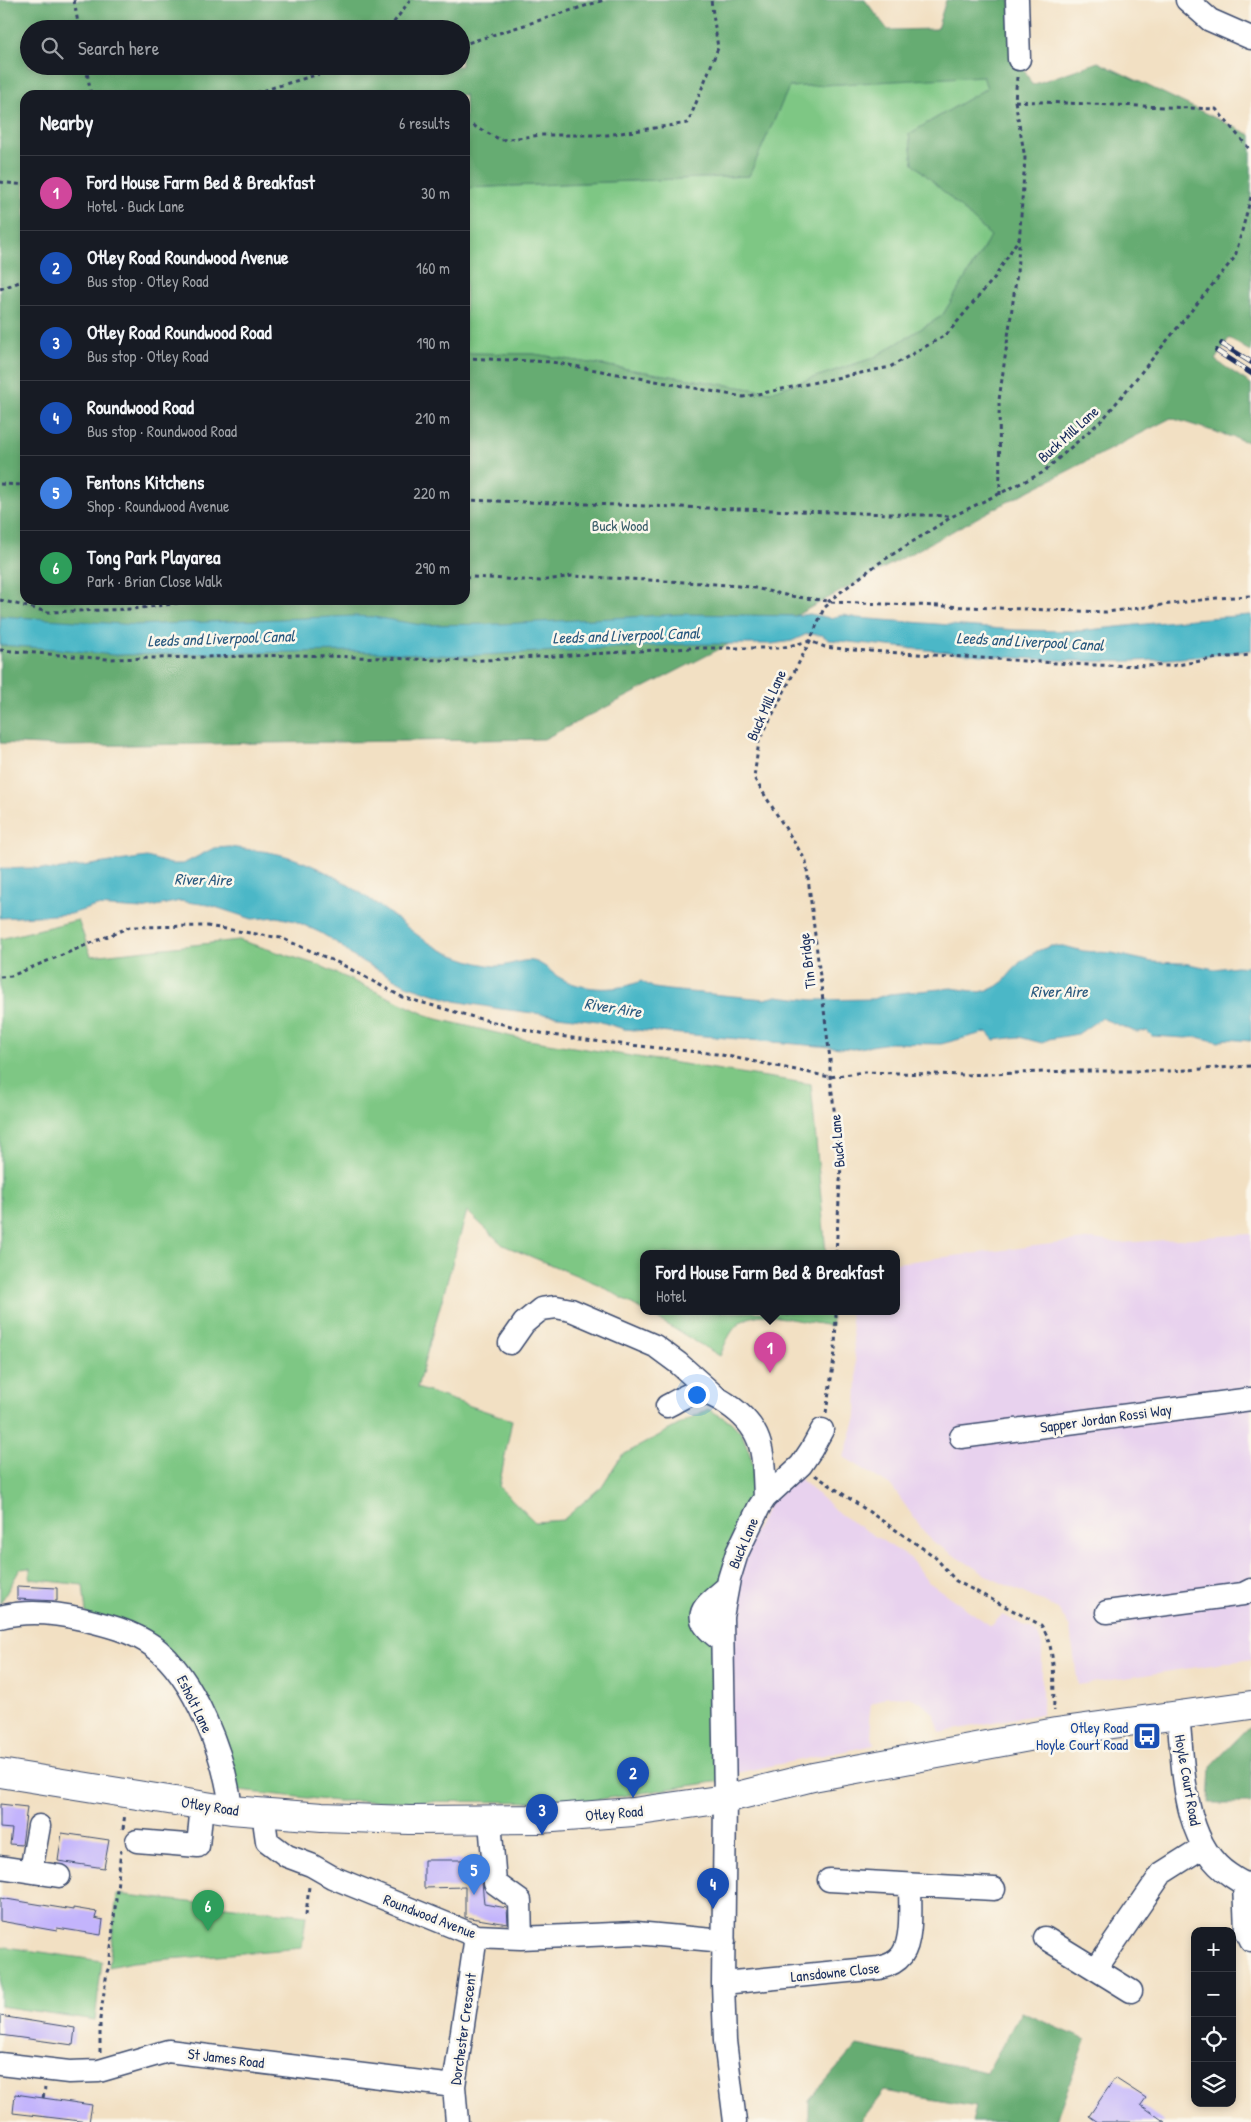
<!DOCTYPE html>
<meta charset="utf-8">
<style>
:root{--surface:#171b24;--page:#242831;--text:#f1f3f6;--muted:#9ea1a6;--line:#363941;--accent:#2563eb}
body{margin:0;font-family:"Patrick Hand",sans-serif;background:var(--page);color:var(--text)}
.controls{position:absolute;right:15px;bottom:15px;display:grid;overflow:hidden;border-radius:10px;box-shadow:0 2px 8px #0003}
.controls button{width:45px;height:45px;display:grid;place-items:center;padding:0;border:0;border-bottom:1px solid var(--line);background:var(--surface);color:var(--text);font:25px sans-serif}
.you{position:absolute;left:696px;top:1394px;width:18px;height:18px;margin:-12px;border:4px solid #fff;border-radius:50%;background:#1a73e8;box-shadow:0 0 0 8px #1a73e833}
.badge{display:grid;place-items:center;width:32px;height:32px;border-radius:50%;background:var(--accent);color:#fff;font-size:16px;font-weight:700}
.pin{position:absolute;translate:-50% -41px;filter:drop-shadow(0 1px 2px #0008)}
.pin::after{content:'';position:absolute;top:26px;width:18px;height:15px;background:inherit;clip-path:polygon(0 0,100% 0,50% 100%)}
.popup{position:absolute;left:640px;top:1250px;width:260px;height:65px;box-sizing:border-box;display:grid;place-content:center;border-radius:10px;background:var(--surface);filter:drop-shadow(0 1px 4px #0005);font-size:16px;white-space:nowrap;color:var(--muted)}
.popup b{font-size:19px;color:var(--text)}
.popup::after{content:'';position:absolute;left:50%;top:100%;margin-left:-10px;border:10px solid transparent;border-top-color:var(--surface)}
.list{margin:0;padding:0;list-style:none}
h2{display:flex;justify-content:space-between;align-items:center;height:65px;margin:0;padding:0 20px;font-size:21px}
h2 small{font-size:16px;font-weight:400;color:var(--muted)}
.list li{display:grid;grid-template-columns:32px 1fr auto;gap:15px;align-items:center;box-sizing:border-box;height:75px;padding:0 20px;border-top:1px solid var(--line)}
.list b{display:block;font-size:19px;white-space:nowrap}
.list p{margin:0;font-size:16px;white-space:nowrap;color:var(--muted)}
.list em{font-size:16px;font-style:normal;color:var(--muted)}
.icon{flex:none;width:28px;height:28px;fill:none;stroke:currentColor;stroke-width:2;stroke-linecap:round;stroke-linejoin:round}
.map{position:relative;flex:none;width:1251px;height:2122px;overflow:hidden}
.search{position:absolute;background:var(--surface);box-shadow:0 2px 8px #0003;left:20px;top:20px;width:450px;height:55px;display:flex;align-items:center;gap:12px;box-sizing:border-box;padding:0 18px;border-radius:28px;color:var(--muted);font-size:19px}
.panel{position:absolute;background:var(--surface);box-shadow:0 2px 8px #0003;left:20px;top:90px;width:450px;height:515px;border-radius:15px}
.map>svg:first-child{display:block}
.built{fill:#e8d2ee}
.green{fill:#7ec784;stroke:#4c7b71}
.forest{fill:#66ac72;stroke:#406e68;fill-rule:evenodd}
.water{fill:#4bb7c7;stroke:#337392}
.building{fill:#c3b4fc}
.lines{fill:none;stroke-linecap:round;stroke-linejoin:round}
.minor-casing{stroke:#3b4a6d;stroke-width:25}
.major-casing{stroke:#3b4a6d;stroke-width:30}
.path{stroke:#3b4a6d;stroke-width:3;stroke-dasharray:4 4;stroke-linecap:butt}
.minor{stroke:#fff;stroke-width:22}
.major{stroke:#fff;stroke-width:28}
.rail-casing{stroke:#1b2f5e;stroke-width:5.5}
.rail{stroke:#fbf7ec;stroke-width:4;stroke-dasharray:11;stroke-linecap:butt}
.labels{text-anchor:middle;dominant-baseline:central;stroke-width:5;stroke-linejoin:round;paint-order:stroke}
.street-label{font-size:15px;fill:#1b2f5e;stroke:#fbf7ec}
.park-label{font-size:15px;fill:#395d69;stroke:#fbf7ec}
.transit-label{font-size:15px;fill:#164399;stroke:#fbf7ec;text-anchor:end}
.water-label{font-size:16px;font-style:italic;fill:#29587e;stroke:#fbf7ec}
</style>
<div class="map">
<svg width="1251" height="2122" viewBox="0 0 1251 2122">
<rect width="100%" height="100%" fill="#fbf7ec"/>
<filter id="ink" filterUnits="userSpaceOnUse"><feTurbulence type="fractalNoise" baseFrequency=".02" numOctaves="2"/><feDisplacementMap in="SourceGraphic" scale="10" xChannelSelector="R" yChannelSelector="G"/><feConvolveMatrix kernelMatrix="1 2 1 2 8 2 1 2 1" color-interpolation-filters="sRGB"/></filter>
<filter id="wash" filterUnits="userSpaceOnUse"><feTurbulence type="fractalNoise" baseFrequency=".0096" numOctaves="4" result="noise"/><feDisplacementMap in="SourceGraphic" scale="20" xChannelSelector="R" yChannelSelector="G"/><feGaussianBlur stdDeviation="1.12" result="paint"/><feColorMatrix in="noise" values="0 0 0 0 0 0 0 0 0 0 0 0 0 0 0 0 0 1.4 0 .05"/><feComposite in="paint" operator="in"/></filter>
<g filter="url(#wash)">
<rect width="100%" height="100%" fill="#f2e0c3"/>
<!-- built -->
<path class="built" d="M1251,1234v425l-173,26 -8,-57 -12,-19 -67,-31 -61,-38 -38,-53 -48,-30 12,-40 1,-41 -7,-64h46v-49l197,-24 27,4z
M798,1477l43,38 69,43 17,23 64,45 11,-11 30,14 6,6 4,10v69l-43,7 -59,12 -6,-19 -13,-12 -12,-5 -22,-1 -16,8 -2,16 5,25 -143,29 -3,-55 6,-148 36,-69z"/>
<!-- green -->
<path class="green" d="M983,75l4,13 -78,46 4,29 78,73 -49,80 -69,42 -103,34 -236,-38 -69,-1v-165l284,-12 40,-89z
M78,920l13,36 148,-16 82,26 112,52 89,21 289,45 15,170h-182v57l-44,-26 -97,-40 -36,-34 -50,177 95,32 -13,67 36,35 28,-2 39,-34 19,-30 87,-47 23,13 11,12 9,23 7,27 -42,161 5,136 -138,21 -246,-1 -98,-10 -41,-105 -112,-73 -3,-28 -53,-6v-11l-10,1 -20,35v-665z
M646,1312h185l1,14 -65,-11c-30,0 -37,17 -47,41z
M117,1894l189,21 -4,33 -169,14 -24,5z
M0,1946l102,15 -7,59 -95,-14z"/>
<!-- forest -->
<path class="forest" d="M0,0h865l23,30 49,-1 9,-29h64l4,48 18,37 66,-23 153,73v217l-22,-14 -14,22 36,24v59l-80,-25 -183,94 -193,104h-11l-240,123 -481,7 -63,-3zM29,29h432v37h-432zM983,76l4,12 -78,46 4,29 78,73 -49,80 -69,42 -103,34 -236,-38 -69,-1v247h-440v-505h440v93l284,-12 40,-89z
M1249,1727h2v76h-42l2,-37z
M1021,2012l65,28 -31,82h-83l4,-15 -92,-16 -24,31h-51v-22l48,-55 130,27z"/>
<!-- water -->
<path class="water" d="M684,614l111,2 15,-2 20,4 13,-3 14,3 159,12 63,1 114,-12 58,-4v35c-56,8 -113,13 -170,11 -84,-2 -168,-13 -252,-21l-7,-5 -15,-1 -15,7 -20,3h-81l-230,12 -112,-5 -236,4 -54,-6 -59,-4v-29l136,9 219,-9 18,1 48,8 82,-1z
M230,847c16,3 33,3 48,7 38,9 73,31 104,54 23,16 42,36 69,46 13,5 30,11 44,12 15,1 30,-10 44,-3 9,4 15,13 25,17 23,11 54,11 77,1l13,7 14,2 97,9 12,-3 36,4 60,-1 16,-5 62,-6 29,4 11,-3 10,-5 20,-23 16,-10 14,-5h13l19,5 29,2 40,9 31,1 32,6 21,-3 15,1v74l-25,-2 -7,3 -22,-5 -11,1 -34,-2 -5,-5 -11,1 -35,-14 -23,16 -29,5 -7,4 -23,-6 -25,3 -7,-8 -46,12 -52,-1 -36,6 -229,-20 -26,-8 -97,-12 -46,-8 -49,-16 -54,-29 -12,-11 -19,-12 -26,-12 -18,-4 -25,2 -43,-14 -29,-4 -38,8 -46,-3 -25,8 -71,4v-49l32,-1 22,2 93,-13 24,7h12l31,-16z"/>
<g id="blocks">
<!-- building -->
<path class="building" d="M17,1586l40,2v13l-40,-2z
M0,1804l27,3 -5,38 -12,-1 2,-15 -12,-1z
M62,1833l47,7 -5,28 -46,-7z
M424,1860h56l4,44 23,4 1,16 -43,-7v-30l-41,1z
M0,1898l73,12v-2l24,4 -2,6 8,2 -2,15 -44,-7v3l-57,-10z
M0,2016l75,12 -2,17 -73,-10z
M1115,2078l31,20 -5,7 24,17h-67l-9,-6z
M15,2094l77,11 -3,17 -76,-9z"/>
</g>
</g>
<g filter="url(#ink)">
<use href="#blocks" fill-opacity="0" stroke="#3b4a6d" stroke-width="1"/>
<g class="lines">
<defs>
<path id="minor" d="M1017,0l2,59
M1187,0l23,20 41,18
M510,1343l14,-20 17,-14 15,-2 15,3 84,36 23,17 36,32
M667,1406c9,-4 19,-12 28,-13 12,-2 23,5 32,11 39,26 36,51 38,94
M961,1437l290,-38
M1107,1612l136,-18 8,-4
M0,1617c27,-7 56,-4 82,2 25,6 50,12 71,27 42,31 73,113 78,164
M722,1641c-34,-25 -21,-32 5,-54
M1178,1715c6,52 4,129 52,160 7,5 13,9 21,10
M267,1813l-2,14 2,14 20,15 24,9 21,12 144,59 45,2 115,-5 88,8
M490,1821l5,62 25,18 1,37
M137,1841l61,5 4,-41
M0,1867l59,9
M31,1871l8,-45
M829,1880l165,9
M1244,1884l2,46 5,10
M1045,1938l86,53
M1096,1969l66,-96 41,-26
M723,1983l156,-15c9,-2 17,-5 23,-13 11,-15 8,-51 8,-70
M0,2064l69,8 30,-1 69,-20 286,35
M457,2122l-3,-36 22,-150
M735,2122l-10,-81 -2,-58 2,-184 -3,-182 7,-38 8,-26 22,-46 6,-9 36,-33 10,-15 11,-20"/>
<path id="major" d="M0,1773l231,37 91,7 87,3 131,-1 93,-7 92,-13 88,-22 243,-45 195,-27"/>
</defs>
<!-- minor casing -->
<use href="#minor" class="minor-casing"/>
<!-- major casing -->
<use href="#major" class="major-casing"/>
<!-- path -->
<path class="path" d="M74,0l5,29
M389,29l21,-29
M461,45l143,-45
M86,66l5,29
M1017,77l-2,24 201,8 35,42
M248,95l98,-29
M465,127l9,-1 27,14 40,-5h66l81,-12 30,-75 -7,-48
M0,182l25,3
M0,289l25,-9
M465,358l87,4 191,35 147,-30 57,-33 48,-57 24,-39
M0,484l25,1
M1000,495l-1,-95 18,-127 8,-115 -10,-57
M465,500l487,16
M465,578l6,-1 69,4 32,-5 131,7 47,4 40,9 39,5
M0,600l48,12 85,-3 69,-9
M831,602l275,10 111,-14 34,-2
M0,650l108,9 192,-4 168,6 224,-13h88l30,-7 15,6 27,3 238,15 81,1 47,-8 33,-3
M0,977l11,-1 119,-49 77,-1 74,12 60,26 61,33 75,21 68,16 56,8 116,12 113,23 34,-5 101,3 105,-4h101l80,-5
M836,1254l5,-90 -11,-87v-18l-24,-198 -52,-83 5,-37 51,-100 14,-33 7,-6 -2,-1 47,-36 77,-49 89,-43 62,-55 131,-161 16,-60
M826,1413l9,-61 1,-40
M815,1475l119,81 22,25 85,44c16,23 12,59 13,86
M123,1829l2,-16
M306,1915l3,-29
M100,2052v-33l7,-47 2,-5 12,-117
M43,2098l2,-10"/>
<!-- minor -->
<use href="#minor" class="minor"/>
<!-- major -->
<use href="#major" class="major"/>
<defs>
<path id="rail" d="M1222,344l29,18
M1217,351l34,22"/>
</defs>
<!-- rail casing -->
<use href="#rail" class="rail-casing"/>
<!-- rail -->
<use href="#rail" class="rail"/>
</g>
</g>
<!-- icons -->
<defs>
<symbol id="bus-square" viewBox="-11 -11 22 22"><rect x="-9" y="-9" width="18" height="18" rx="4" fill="#1a4fb4" stroke="#fbf7ec"/><path d="M-5-6H5V4H4V6H2V4H-2V6H-4V4H-5ZM-3.5-4V0h7V-4ZM-3.5 1.2v1.5H-2V1.2ZM2 1.2v1.5H3.5V1.2Z" fill="#fff"/></symbol>
</defs>
<g fill-rule="evenodd">
<use href="#bus-square" x="1131" y="1720" width="32" height="32"/>
</g>
<g class="labels">
<!-- street labels -->
<g class="street-label">
<text transform="translate(1068 434) rotate(-42)">Buck Mill Lane</text>
<text transform="translate(766 705) rotate(-66)">Buck Mill Lane</text>
<text transform="translate(807 961) rotate(-97)">Tin Bridge</text>
<text transform="translate(837 1141) rotate(-95)">Buck Lane</text>
<text transform="translate(1106 1418) rotate(-8)">Sapper Jordan Rossi Way</text>
<text transform="translate(743 1543) rotate(-67)">Buck Lane</text>
<text transform="translate(195 1704) rotate(64)">Esholt Lane</text>
<text transform="translate(1188 1780) rotate(80)">Hoyle Court Road</text>
<text transform="translate(210 1806) rotate(9)">Otley Road</text>
<text transform="translate(614 1813) rotate(-5)">Otley Road</text>
<text transform="translate(430 1916) rotate(21)">Roundwood Avenue</text>
<text transform="translate(835 1972) rotate(-6)">Lansdowne Close</text>
<text transform="translate(463 2029) rotate(-82)">Dorchester Crescent</text>
<text transform="translate(226 2058) rotate(7)">St James Road</text>
</g>
<!-- park labels -->
<g class="park-label">
<text x="620" y="525">Buck Wood</text>
</g>
<!-- transit labels -->
<g class="transit-label">
<text x="1128" y="1727">Otley Road<tspan x="1128" dy="17">Hoyle Court Road</tspan></text>
</g>
<!-- water labels -->
<g class="water-label">
<text transform="translate(626 635) rotate(-2)">Leeds and Liverpool Canal</text>
<text transform="translate(221 638) rotate(-2)">Leeds and Liverpool Canal</text>
<text transform="translate(1030 641) rotate(3)">Leeds and Liverpool Canal</text>
<text transform="translate(203 879) rotate(1)">River Aire</text>
<text x="1059" y="991">River Aire</text>
<text transform="translate(613 1007) rotate(9)">River Aire</text>
</g>
</g>
</svg>
<div class="controls">
<button>+</button>
<button>−</button>
<button><svg class="icon" aria-label="locate" viewBox="0 0 24 24"><circle cx="12" cy="12" r="6"/><path d="M12 2v4M12 18v4M2 12h4M18 12h4"/></svg></button>
<button><svg class="icon" aria-label="layers" viewBox="0 0 24 24"><path d="M12 4l9 5-9 5-9-5zM3 14l9 5 9-5"/></svg></button>
</div>
<div class="you"></div>
<div class="pin badge" style="left:770px;top:1373px;background:#d1479c">1</div>
<div class="popup"><b>Ford House Farm Bed &amp; Breakfast</b>Hotel</div>
<div class="pin badge" style="left:633px;top:1798px;background:#1a4fb4">2</div>
<div class="pin badge" style="left:542px;top:1835px;background:#1a4fb4">3</div>
<div class="pin badge" style="left:713px;top:1909px;background:#1a4fb4">4</div>
<div class="pin badge" style="left:474px;top:1895px;background:#3f7fe0">5</div>
<div class="pin badge" style="left:208px;top:1931px;background:#2e9e5b">6</div>
<div class="search"><svg class="icon" aria-label="search" viewBox="0 0 24 24"><circle cx="10" cy="10" r="6"/><path d="M15 15l6 6"/></svg>Search here</div>
<section class="panel">
<h2>Nearby<small>6 results</small></h2>
<ul class="list">
<li><span class="badge" style="background:#d1479c">1</span><div><b>Ford House Farm Bed &amp; Breakfast</b><p>Hotel · Buck Lane</p></div><em>30 m</em></li>
<li><span class="badge" style="background:#1a4fb4">2</span><div><b>Otley Road Roundwood Avenue</b><p>Bus stop · Otley Road</p></div><em>160 m</em></li>
<li><span class="badge" style="background:#1a4fb4">3</span><div><b>Otley Road Roundwood Road</b><p>Bus stop · Otley Road</p></div><em>190 m</em></li>
<li><span class="badge" style="background:#1a4fb4">4</span><div><b>Roundwood Road</b><p>Bus stop · Roundwood Road</p></div><em>210 m</em></li>
<li><span class="badge" style="background:#3f7fe0">5</span><div><b>Fentons Kitchens</b><p>Shop · Roundwood Avenue</p></div><em>220 m</em></li>
<li><span class="badge" style="background:#2e9e5b">6</span><div><b>Tong Park Playarea</b><p>Park · Brian Close Walk</p></div><em>290 m</em></li>
</ul>
</section>
</div>
